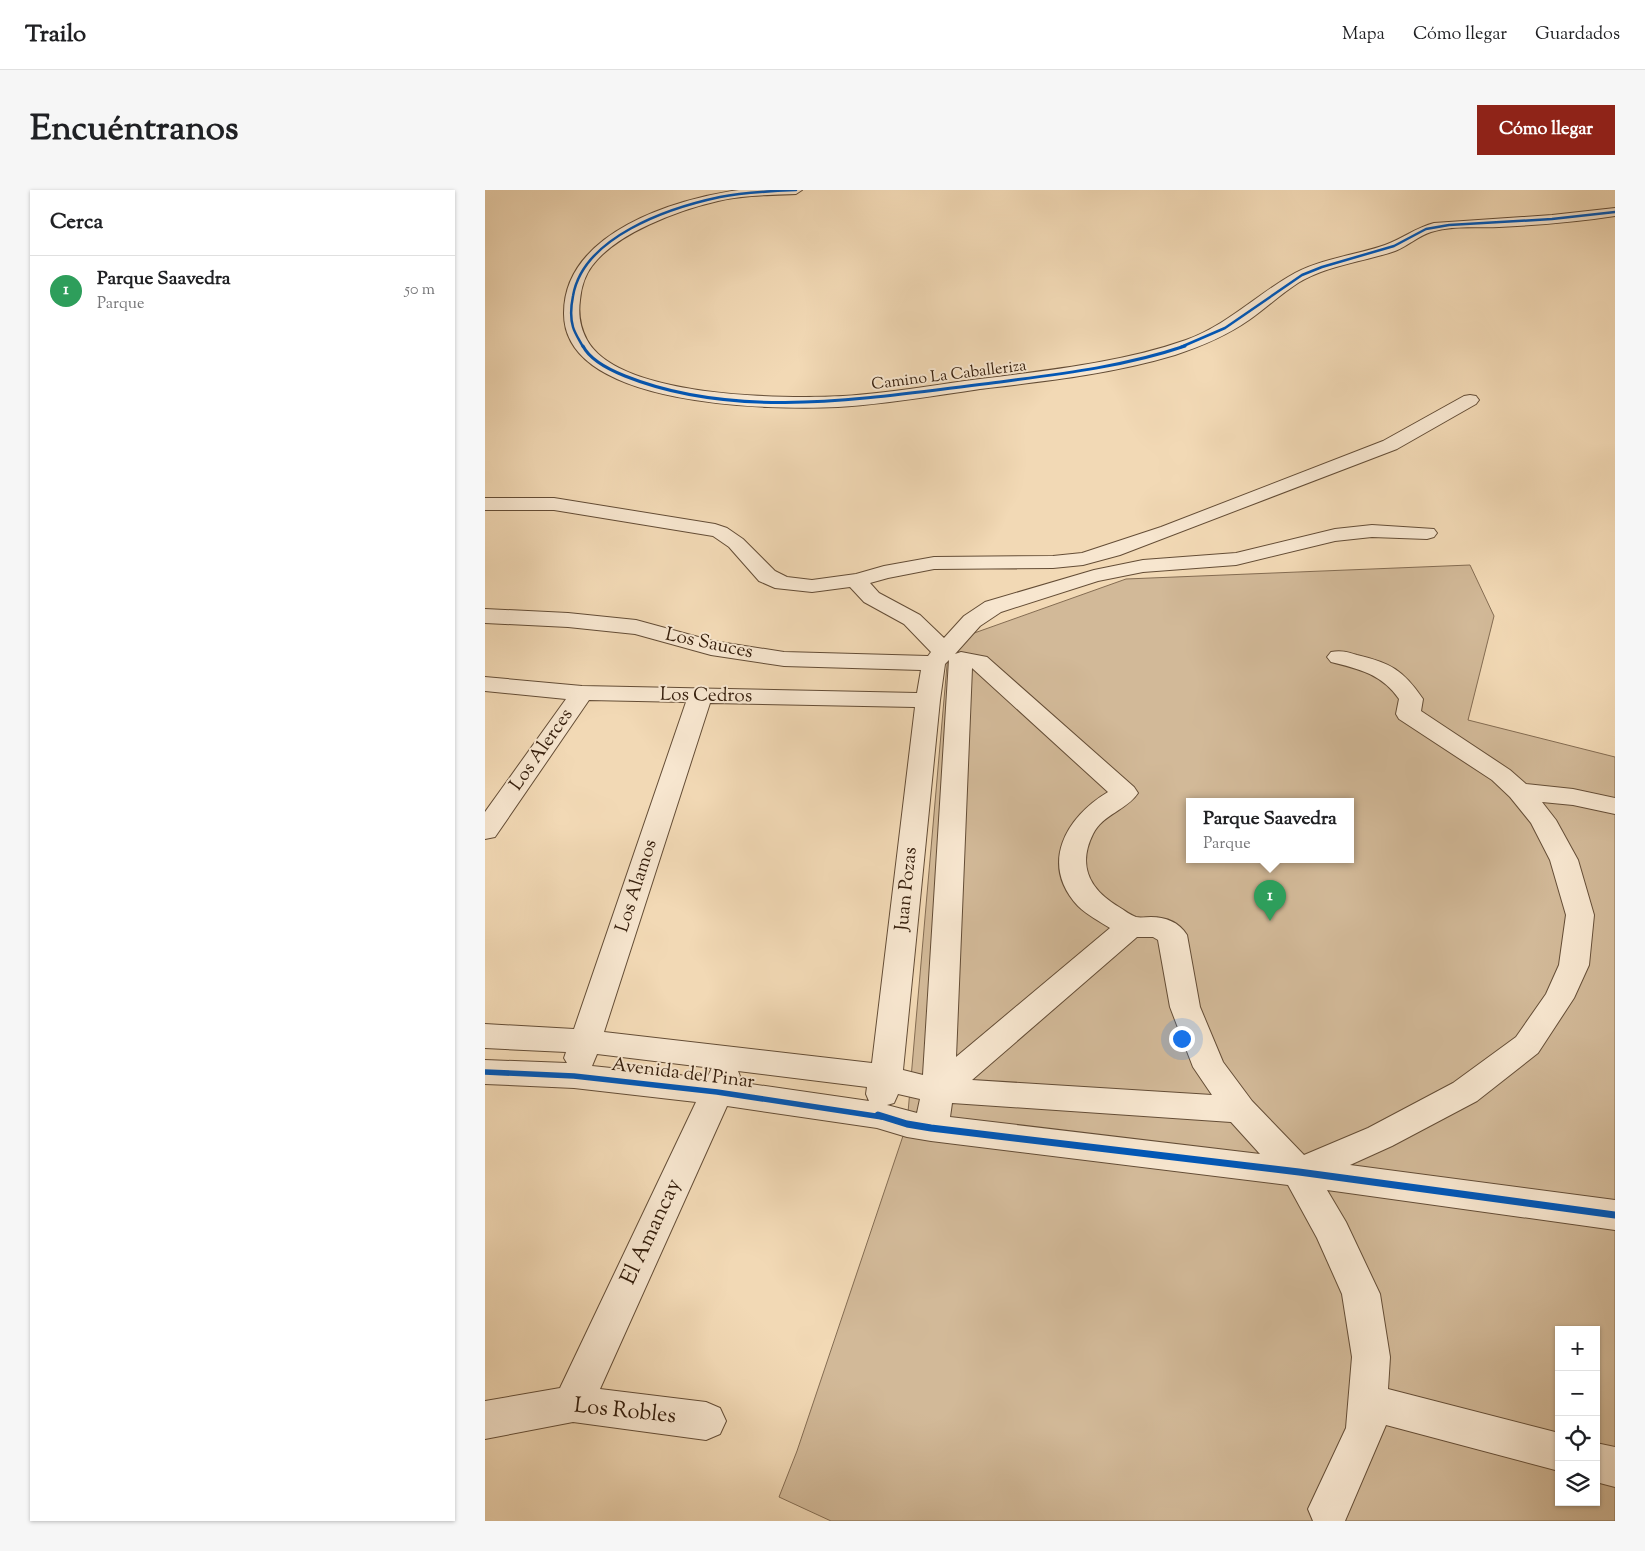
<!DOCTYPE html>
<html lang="es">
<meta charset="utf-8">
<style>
:root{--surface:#fff;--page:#f6f6f6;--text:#202124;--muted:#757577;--line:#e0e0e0;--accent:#8f2418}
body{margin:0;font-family:"Sorts Mill Goudy",serif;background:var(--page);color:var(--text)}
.controls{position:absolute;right:15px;bottom:15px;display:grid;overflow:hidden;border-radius:0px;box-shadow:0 1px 4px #0004}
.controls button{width:45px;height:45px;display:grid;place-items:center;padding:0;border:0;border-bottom:1px solid var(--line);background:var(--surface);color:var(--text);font:25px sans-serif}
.you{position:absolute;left:696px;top:848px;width:18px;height:18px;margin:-12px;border:4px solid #fff;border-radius:50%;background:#1a73e8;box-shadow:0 0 0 8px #1a73e833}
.badge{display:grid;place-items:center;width:32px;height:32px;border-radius:50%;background:var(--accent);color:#fff;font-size:16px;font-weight:700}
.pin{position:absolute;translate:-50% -41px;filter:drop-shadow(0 1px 2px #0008)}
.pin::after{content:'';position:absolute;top:26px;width:18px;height:15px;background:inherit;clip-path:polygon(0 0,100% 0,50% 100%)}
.popup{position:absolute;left:701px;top:608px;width:168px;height:65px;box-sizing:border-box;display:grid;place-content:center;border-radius:0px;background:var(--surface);filter:drop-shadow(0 1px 4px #0005);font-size:16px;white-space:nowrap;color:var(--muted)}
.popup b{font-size:19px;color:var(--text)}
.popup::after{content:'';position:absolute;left:50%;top:100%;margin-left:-10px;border:10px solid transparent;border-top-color:var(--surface)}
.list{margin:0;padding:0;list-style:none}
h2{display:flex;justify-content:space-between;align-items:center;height:65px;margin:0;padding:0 20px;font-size:21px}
h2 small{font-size:16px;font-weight:400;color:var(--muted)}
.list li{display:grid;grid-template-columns:32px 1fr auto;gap:15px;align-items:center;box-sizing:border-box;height:70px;padding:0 20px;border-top:1px solid var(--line)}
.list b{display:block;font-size:19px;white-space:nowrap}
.list p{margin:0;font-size:16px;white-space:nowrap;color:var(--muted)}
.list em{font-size:16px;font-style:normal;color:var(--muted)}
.icon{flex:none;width:28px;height:28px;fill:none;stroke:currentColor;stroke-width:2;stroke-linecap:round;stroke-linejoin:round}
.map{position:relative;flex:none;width:1130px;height:1331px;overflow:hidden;border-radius:0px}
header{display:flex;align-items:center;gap:30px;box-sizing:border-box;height:70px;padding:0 25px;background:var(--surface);border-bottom:1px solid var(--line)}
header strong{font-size:24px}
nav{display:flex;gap:28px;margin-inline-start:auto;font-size:18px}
.intro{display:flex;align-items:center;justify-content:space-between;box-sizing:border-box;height:120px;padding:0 30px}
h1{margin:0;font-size:35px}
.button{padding:12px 22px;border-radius:0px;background:var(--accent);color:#fff;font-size:18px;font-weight:700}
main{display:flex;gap:30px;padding:0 30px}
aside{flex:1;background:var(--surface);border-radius:0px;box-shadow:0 1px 4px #0004}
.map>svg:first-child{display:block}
.green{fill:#d2b998;stroke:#846c52;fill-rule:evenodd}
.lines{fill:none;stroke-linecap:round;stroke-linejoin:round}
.minor-casing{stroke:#644d36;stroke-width:2}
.minor{fill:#f7e6cf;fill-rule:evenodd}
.cycleway-far3-casing{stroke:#f7e6cf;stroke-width:4.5}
.cycleway-far2-casing{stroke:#f7e6cf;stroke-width:5}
.cycleway-far1-casing{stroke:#f7e6cf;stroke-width:9}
.cycleway-casing{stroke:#f7e6cf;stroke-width:10}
.cycleway-far3{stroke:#0057b8;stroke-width:2.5}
.cycleway-far2{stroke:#0057b8;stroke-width:3}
.cycleway-far1{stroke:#0057b8;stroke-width:5.5}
.cycleway{stroke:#0057b8;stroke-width:7}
.labels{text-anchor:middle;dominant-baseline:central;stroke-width:4;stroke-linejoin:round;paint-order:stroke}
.far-street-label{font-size:16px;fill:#351e0c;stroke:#f7e6cf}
.street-label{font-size:19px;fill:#351e0c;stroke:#f7e6cf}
.near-street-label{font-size:22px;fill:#351e0c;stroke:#f7e6cf}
</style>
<header>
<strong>Trailo</strong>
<nav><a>Mapa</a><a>Cómo llegar</a><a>Guardados</a></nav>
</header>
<div class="intro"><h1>Encuéntranos</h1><a class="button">Cómo llegar</a></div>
<main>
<aside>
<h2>Cerca<small></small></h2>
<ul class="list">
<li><span class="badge" style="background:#2e9e5b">1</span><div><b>Parque Saavedra</b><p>Parque</p></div><em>50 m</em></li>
</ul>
</aside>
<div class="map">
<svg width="1130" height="1331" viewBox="0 0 1130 1331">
<rect width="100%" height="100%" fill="#f2d9b5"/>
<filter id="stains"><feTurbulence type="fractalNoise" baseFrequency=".004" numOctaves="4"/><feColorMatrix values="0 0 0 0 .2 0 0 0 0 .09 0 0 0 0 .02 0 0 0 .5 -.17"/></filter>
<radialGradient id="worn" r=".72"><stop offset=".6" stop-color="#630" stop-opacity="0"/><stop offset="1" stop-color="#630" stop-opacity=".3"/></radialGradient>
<!-- green -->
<path class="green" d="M985,375l24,51 -26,104 147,37v764h-784l-52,-24 18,-46 110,-327 42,-482 177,-63zM705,612h160v58h-160zM1074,1140h37v172h-37z"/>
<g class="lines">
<defs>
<path id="minor" d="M254,0h63l-6,4c-26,1 -52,1 -78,7 -39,9 -102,32 -126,65 -7,9 -11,22 -12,34 -2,15 0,27 7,40 32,58 197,59 256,56 46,-3 91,-11 137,-17 70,-9 140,-16 206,-39 39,-14 67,-42 102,-63 29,-18 65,-21 97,-32 17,-6 30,-17 49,-22l118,-8 63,-7v8c-38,6 -77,9 -116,11 -22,1 -46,-2 -68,5 -13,4 -23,14 -36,19 -32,11 -67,14 -97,32 -17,11 -32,25 -49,37 -23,16 -47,26 -74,35 -63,19 -129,26 -195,34 -47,7 -94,15 -142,18 -65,3 -275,1 -274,-94 0,-80 110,-114 175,-123z
M985,205l6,1 3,4 -3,4 -79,45 -277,106 -37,10 -30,3 -119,1 -46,9 -18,5 9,10 41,22 24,23 20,-22 21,-14 109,-32 49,-10 93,-7 99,-24 37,-4 62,4 3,4 -3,4 -7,2 -55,-2 -37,4 -99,24 -93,7 -45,9 -97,31 -21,14 -25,28 6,-2 26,5 147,130 4,6c-11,17 -35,21 -45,41 -16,32 -3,56 26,73 5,3 11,8 17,10 4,1 10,0 15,0 14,0 28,5 36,18l13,72 23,55 29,39 52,54 64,-27 85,-45 63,-46 30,-43 13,-29 7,-50 -16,-55 -19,-37 -21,-26 -18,-17 -93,-61 -3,-5 3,-15c-17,-25 -40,-30 -68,-37l-4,-5 4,-5c10,-2 17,0 26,3 34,8 46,15 66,44l-2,12 89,59 16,14 47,5 42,9v16l-42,-9 -31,-3 14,18 22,40 16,55 -5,50 -15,33 -36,55 -61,48 -85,45 -42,19 265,35v30l-288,-40 19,32 34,72 10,63 -2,32 171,44v38l-173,-46 -41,96h-32l-5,-12 38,-81 6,-71 -10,-63 -25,-56 -29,-53 -357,-44 -24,-4 -30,-9 -150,-22 -127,283 106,13 14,6 6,13 -6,13 -14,6 -133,-18 -88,17v-38l75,-13 136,-286 -122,-14 -89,-4v-24l82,3 -3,-5 2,-6 -81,-4v-24l89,5 112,-327 -97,-2 -94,137 -10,2v-27l81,-113 -81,-8v-14l97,9 335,7 4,-23 -137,-4 -73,-11 -76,-21 -67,-7 -83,-4v-14l83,4 68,7 77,21 71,11 144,4 3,-4 -27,-28 -40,-22 -14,-15 -38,5 -37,-4 -16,-7 -30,-34 -16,-11 -159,-26h-69v-12h69l161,26 12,4 16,11 32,32 12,6 25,3 44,-6 28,-8 50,-9 119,-1 29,-3 79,-26 222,-86 81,-45zM464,470l-26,415 -20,-5 37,-370 5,-36zM487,478l136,124c-42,25 -69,72 -30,114 9,9 21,15 32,22l-154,129zM225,513l205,4 -43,356 -268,-31zM652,747h16l5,3 12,67 23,60 19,28 -240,-15zM112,864l115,14 -5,10 -115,-12zM253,881l129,16 -1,7 3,7 -132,-19 3,-6zM413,904l22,5 -3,14 -30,-8 7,-2zM467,913l279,19 29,32 -310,-37z
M1111,1253l19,4v40l-19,-5z"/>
</defs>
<!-- minor casing -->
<use href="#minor" class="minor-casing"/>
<!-- minor -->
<use href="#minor" class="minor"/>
<defs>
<path id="cycleway-far3" d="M98,157c-3,-6 -8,-13 -10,-20 -3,-10 -2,-21 0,-31 10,-59 95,-88 147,-99 25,-5 51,-6 76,-7
M696,157l44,-19 77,-53 20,-8 72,-21 32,-17 23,-4 103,-6 63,-7"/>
<path id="cycleway-far2" d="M98,156c7,14 27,24 42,30 112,45 243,22 359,8 68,-9 136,-16 201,-38"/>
<path id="cycleway-far1" d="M0,882l89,4 143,16 165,25"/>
<path id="cycleway" d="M393,925l29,9 24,4 368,44 316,43"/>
</defs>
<!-- cycleway-far3 casing -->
<use href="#cycleway-far3" class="cycleway-far3-casing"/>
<!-- cycleway-far2 casing -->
<use href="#cycleway-far2" class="cycleway-far2-casing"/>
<!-- cycleway-far1 casing -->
<use href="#cycleway-far1" class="cycleway-far1-casing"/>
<!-- cycleway casing -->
<use href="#cycleway" class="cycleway-casing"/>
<!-- cycleway-far3 -->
<use href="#cycleway-far3" class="cycleway-far3"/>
<!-- cycleway-far2 -->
<use href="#cycleway-far2" class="cycleway-far2"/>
<!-- cycleway-far1 -->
<use href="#cycleway-far1" class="cycleway-far1"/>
<!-- cycleway -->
<use href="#cycleway" class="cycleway"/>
</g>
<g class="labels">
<!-- far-street labels -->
<g class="far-street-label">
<text transform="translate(464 186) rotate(-7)">Camino La Caballeriza</text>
</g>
<!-- street labels -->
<g class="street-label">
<text transform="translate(224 454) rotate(12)">Los Sauces</text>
<text transform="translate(221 506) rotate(1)">Los Cedros</text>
<text transform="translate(57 560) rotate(-55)">Los Alerces</text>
<text transform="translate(152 696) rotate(-72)">Los Alamos</text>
<text transform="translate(422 699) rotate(-84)">Juan Pozas</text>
<text transform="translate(198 884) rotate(7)">Avenida del Pinar</text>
</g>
<!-- near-street labels -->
<g class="near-street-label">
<text transform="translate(167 1042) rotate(-65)">El Amancay</text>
<text transform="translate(140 1222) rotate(6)">Los Robles</text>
</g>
</g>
<rect width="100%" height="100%" filter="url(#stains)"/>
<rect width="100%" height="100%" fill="url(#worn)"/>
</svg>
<div class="controls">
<button>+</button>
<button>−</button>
<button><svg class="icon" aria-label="locate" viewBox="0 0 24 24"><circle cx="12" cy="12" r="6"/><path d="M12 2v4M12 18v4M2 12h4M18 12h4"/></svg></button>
<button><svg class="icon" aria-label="layers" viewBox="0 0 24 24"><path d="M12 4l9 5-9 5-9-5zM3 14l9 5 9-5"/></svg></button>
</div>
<div class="you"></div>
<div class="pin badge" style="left:785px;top:731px;background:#2e9e5b">1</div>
<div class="popup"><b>Parque Saavedra</b>Parque</div>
</div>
</main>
